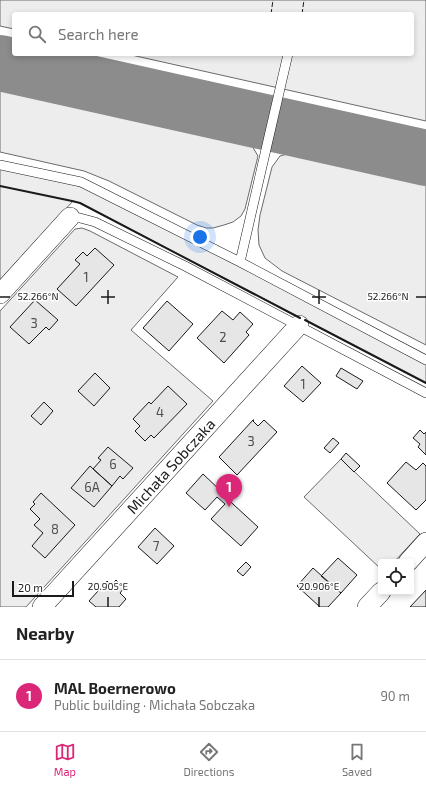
<!DOCTYPE html>
<meta charset="utf-8">
<style>
:root{--surface:#fff;--page:#f2f2f2;--text:#222;--muted:#767676;--line:#e0e0e0;--accent:#db2777}
body{margin:0;font-family:"Exo 2",sans-serif;background:var(--page);color:var(--text)}
.controls{position:absolute;right:12px;bottom:12px;display:grid;overflow:hidden;border-radius:4px;box-shadow:0 2px 6px #0003}
.controls button{width:36px;height:36px;display:grid;place-items:center;padding:0;border:0;border-bottom:1px solid var(--line);background:var(--surface);color:var(--text);font:20px sans-serif}
.scale{position:absolute;left:12px;bottom:10px;width:62px;box-sizing:border-box;padding-left:4px;border:2px solid #1a1a1a;border-top:0;font-size:11px;line-height:14px;white-space:nowrap;color:#1a1a1a;-webkit-text-stroke:3px #fff;paint-order:stroke}
.you{position:absolute;left:200px;top:237px;width:14px;height:14px;margin:-10px;border:3px solid #fff;border-radius:50%;background:#1a73e8;box-shadow:0 0 0 6px #1a73e833}
.badge{display:grid;place-items:center;width:26px;height:26px;border-radius:50%;background:var(--accent);color:#fff;font-size:13px;font-weight:700}
.pin{position:absolute;translate:-50% -33px;filter:drop-shadow(0 1px 2px #0008)}
.pin::after{content:'';position:absolute;top:21px;width:14px;height:12px;background:inherit;clip-path:polygon(0 0,100% 0,50% 100%)}
.list{margin:0;padding:0;list-style:none}
h2{display:flex;justify-content:space-between;align-items:center;height:52px;margin:0;padding:0 16px;font-size:17px}
h2 small{font-size:13px;font-weight:400;color:var(--muted)}
.list li{display:grid;grid-template-columns:26px 1fr auto;gap:12px;align-items:center;box-sizing:border-box;height:72px;padding:0 16px;border-top:1px solid var(--line)}
.list b{display:block;font-size:15px;white-space:nowrap}
.list p{margin:0;font-size:13px;white-space:nowrap;color:var(--muted)}
.list em{font-size:13px;font-style:normal;color:var(--muted)}
.icon{flex:none;width:22px;height:22px;fill:none;stroke:currentColor;stroke-width:2;stroke-linecap:round;stroke-linejoin:round}
.map{position:relative;flex:none;width:426px;height:607px;overflow:hidden}
.search{position:absolute;background:var(--surface);box-shadow:0 2px 6px #0003;left:12px;right:12px;top:12px;height:44px;display:flex;align-items:center;gap:10px;box-sizing:border-box;padding:0 14px;border-radius:4px;color:var(--muted);font-size:15px}
.sheet{height:124px;background:var(--surface)}
nav{display:flex;justify-content:space-around;align-items:center;box-sizing:border-box;height:56px;border-top:1px solid var(--line);background:var(--surface);font-size:11px;color:var(--muted)}
nav a{display:grid;justify-items:center;gap:2px}
nav .on{color:var(--accent)}
.map>svg:first-child{display:block}
.green{fill:#ededed;stroke:#6a6a6a}
.lines{fill:none;stroke-linecap:round;stroke-linejoin:round}
.taxiway{stroke:#8c8c8c;stroke-width:56}
.building{fill:#e6e6e6;stroke:#1a1a1a}
.lane-casing{stroke:#1a1a1a;stroke-width:10}
.street-casing{stroke:#1a1a1a;stroke-width:20}
.lane{stroke:#fff;stroke-width:9}
.street{stroke:#fff;stroke-width:19}
.fence{stroke:#1a1a1a;stroke-width:1;stroke-dasharray:5 2;stroke-linecap:butt}
.wall{stroke:#1a1a1a;stroke-width:2}
.ticks{fill:none;stroke:#1a1a1a;stroke-width:1.5}
.labels{text-anchor:middle;dominant-baseline:central;stroke-width:3;stroke-linejoin:round;paint-order:stroke}
.number-label{font-size:13px;fill:#4d4d4d}
.street-label{font-size:15px;fill:#1a1a1a;stroke:#fff}
.ticks-label{font-size:10px;text-anchor:middle;fill:#1a1a1a;stroke:#fff;stroke-width:3;stroke-linejoin:round;paint-order:stroke}
</style>
<div class="map">
<svg width="426" height="607" viewBox="0 0 426 607">
<rect width="100%" height="100%" fill="#fff"/>
<!-- green -->
<path class="green" d="M0,0h426v121l-299,-67h285v-40h-398v15l-14,-3z
M0,90l252,56 6,10 -13,53 -4,7 -8,6 -9,3 -11,3h-7l-9,-3 -88,-44 -25,-10 -84,-19z
M291,153l135,31v161l-144,-74 -17,-13 -6,-13 -1,-15 2,-15 12,-48 8,-11z
M0,168l73,16 28,10 325,169v20l-346,-180 -7,-2 -73,79z
M82,228l8,3 88,46 -47,53 82,71 -187,206h-26v-296l75,-82z
M341,459l79,75 -26,28h-13v7l-77,-72z"/>
<g class="lines">
<!-- taxiway -->
<path class="taxiway" d="M0,63l426,95"/>
</g>
<!-- building -->
<path class="building" d="M95,248l19,17 -38,41 -19,-17 23,-25 -5,-4 8,-8 4,4z
M35,300l23,20 -9,10 -3,-3 -17,17 -19,-17z
M167,301l26,23 -24,27 -26,-23z
M222,311l11,9 7,-8 13,12 -7,8 3,3 -25,28 -27,-25z
M302,366l19,17 -18,19 -19,-16z
M341,368l22,13 -6,8 -21,-13z
M95,373l15,15 -16,18 -16,-15z
M168,386l19,18 -33,34 -3,-3 -6,6 -10,-10 5,-5 -7,-7 16,-17 2,2z
M44,402l9,9 -12,14 -10,-9z
M253,420h1l-1,1 5,5 6,-6 13,12 -40,43 -18,-18z
M420,430l4,4 2,-2v23l-8,-8 2,-3 -7,-6z
M333,438l6,5 -9,10 -6,-5z
M108,447l25,21 -10,11 -3,-3 -8,10 -19,-17 8,-9 -3,-2z
M346,453l14,13 -6,6 -13,-13z
M406,462l10,8 7,-7 3,3v34l-10,10 -29,-27z
M90,466l22,20 -18,21 -23,-19z
M203,474l19,18 -1,1 37,34 -17,19 -30,-27 14,-15 -8,-7 -12,13 -19,-17z
M41,493l34,32 -30,33 -13,-12 11,-13 -9,-8 6,-6 -10,-10 5,-5 -2,-2z
M155,528l19,18 -17,18 -19,-17z
M338,558l19,17 -16,18 -20,-17z
M246,562l5,5 -8,9 -6,-5z
M313,568l28,25 -13,14h-8l-23,-21z
M116,580l8,8 -4,5 6,6 -7,8h-23l-7,-6 18,-20 4,4z
M426,590v17h-16z"/>
<g class="lines">
<defs>
<path id="lane" d="M0,165l81,17 159,80 186,98
M70,217l10,1 15,4 90,44 241,127
M240,262l48,-208"/>
<g id="street">
<path d="M0,294l70,-77"/>
<path d="M408,562l18,-20"/>
<path id="s1" d="M42,607l257,-282"/>
<path d="M367,607l14,-15"/>
</g>
</defs>
<!-- lane casing -->
<use href="#lane" class="lane-casing"/>
<!-- street casing -->
<use href="#street" class="street-casing"/>
<!-- lane -->
<use href="#lane" class="lane"/>
<!-- street -->
<use href="#street" class="street"/>
<!-- fence -->
<path class="fence" d="M271,14l2,-14
M302,14l2,-14"/>
<!-- wall -->
<path class="wall" d="M0,186l72,15 8,2 220,115
M305,320l121,63"/>
</g>
<!-- ticks -->
<path class="ticks" d="M108,290v14M319,290v14M0,297h10M101,297h14M312,297h14M416,297h10M108,597v10M319,597v10"/>
<g class="labels">
<!-- number labels -->
<g class="number-label">
<text x="86" y="277">1</text>
<text x="34" y="323">3</text>
<text x="223" y="337">2</text>
<text x="303" y="384">1</text>
<text x="160" y="412">4</text>
<text x="251" y="441">3</text>
<text x="113" y="464">6</text>
<text x="92" y="487">6A</text>
<text x="55" y="529">8</text>
<text x="156" y="546">7</text>
</g>
<!-- street labels -->
<g class="street-label">
<text stroke="none"><textPath href="#s1" startOffset="191">Michała Sobczaka</textPath></text>
</g>
</g>
<g class="ticks-label">
<text x="38" y="300">52.266°N</text>
<text x="388" y="300">52.266°N</text>
<text x="108" y="590">20.905°E</text>
<text x="319" y="590">20.906°E</text>
</g>
</svg>
<div class="controls">
<button><svg class="icon" aria-label="locate" viewBox="0 0 24 24"><circle cx="12" cy="12" r="6"/><path d="M12 2v4M12 18v4M2 12h4M18 12h4"/></svg></button>
</div>
<div class="scale">20 m</div>
<div class="you"></div>
<div class="pin badge" style="left:229px;top:507px">1</div>
<div class="search"><svg class="icon" aria-label="search" viewBox="0 0 24 24"><circle cx="10" cy="10" r="6"/><path d="M15 15l6 6"/></svg>Search here</div>
</div>
<section class="sheet">
<h2>Nearby<small></small></h2>
<ul class="list">
<li><span class="badge">1</span><div><b>MAL Boernerowo</b><p>Public building · Michała Sobczaka</p></div><em>90 m</em></li>
</ul>
</section>
<nav>
<a class="on"><svg class="icon" aria-label="map" viewBox="0 0 24 24"><path d="M3 6l6-2 6 2 6-2v14l-6 2-6-2-6 2zM9 4v14M15 6v14"/></svg>Map</a>
<a><svg class="icon" aria-label="directions" viewBox="0 0 24 24"><path d="M12 3l9 9-9 9-9-9zM9 14v-3h6M13 9l2 2-2 2"/></svg>Directions</a>
<a><svg class="icon" aria-label="saved" viewBox="0 0 24 24"><path d="M7 4h10v16l-5-4-5 4z"/></svg>Saved</a>
</nav>
